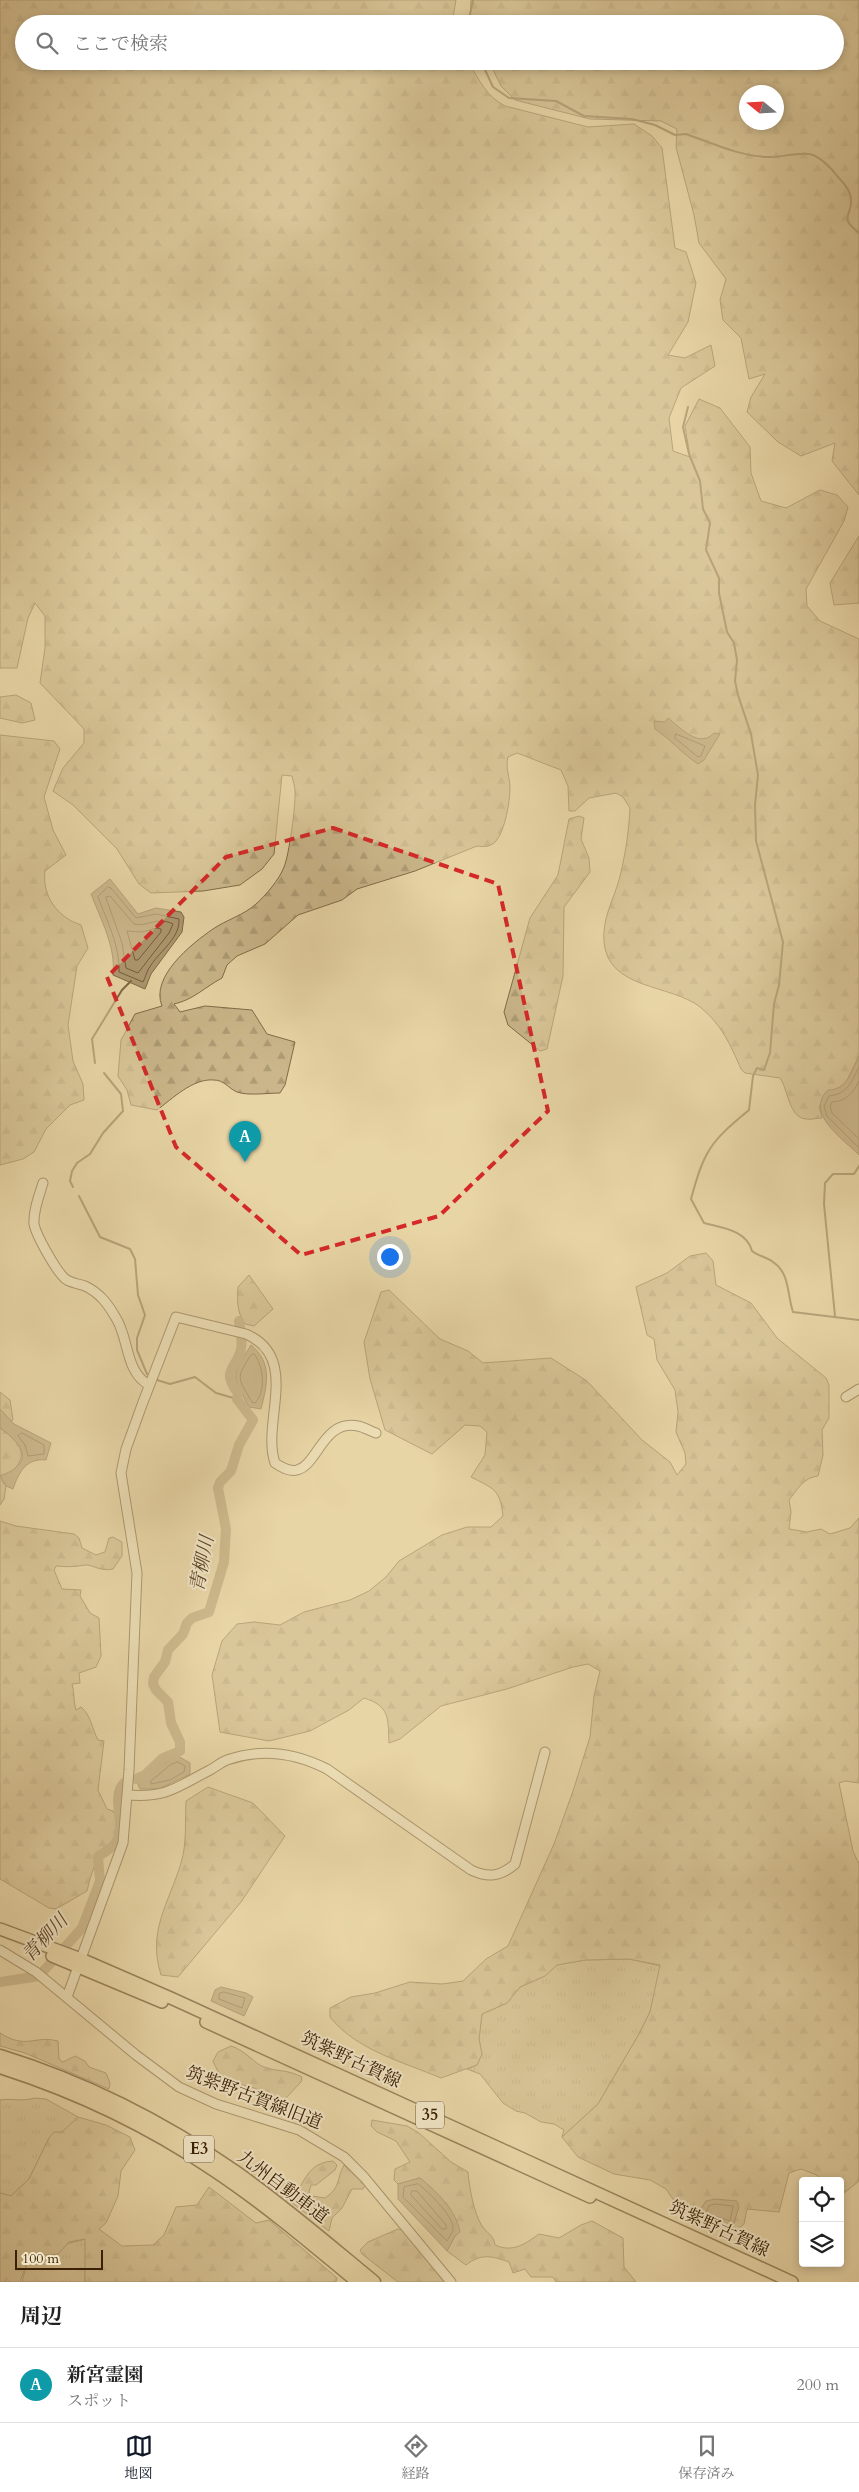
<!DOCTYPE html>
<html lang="ja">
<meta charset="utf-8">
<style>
:root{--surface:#fff;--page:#f6f6f6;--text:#222;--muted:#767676;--line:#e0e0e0;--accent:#111827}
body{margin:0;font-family:Cardo,"Noto Serif JP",serif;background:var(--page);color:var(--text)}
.controls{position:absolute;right:15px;bottom:15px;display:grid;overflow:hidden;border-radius:5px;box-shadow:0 2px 8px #0003}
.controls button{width:45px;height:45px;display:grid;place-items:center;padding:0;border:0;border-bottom:1px solid var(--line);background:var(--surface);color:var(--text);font:25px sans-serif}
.compass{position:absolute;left:739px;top:85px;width:45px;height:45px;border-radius:50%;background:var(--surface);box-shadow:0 2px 8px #0003;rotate:288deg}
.scale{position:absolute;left:15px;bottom:12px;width:88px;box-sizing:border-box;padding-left:5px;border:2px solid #3a2004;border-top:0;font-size:14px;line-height:18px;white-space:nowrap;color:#3a2004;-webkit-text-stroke:4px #f0e4c5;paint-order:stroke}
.you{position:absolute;left:389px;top:1256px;width:18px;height:18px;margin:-12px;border:4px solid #fff;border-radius:50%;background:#1a73e8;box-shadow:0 0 0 8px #1a73e833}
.badge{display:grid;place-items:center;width:32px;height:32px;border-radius:50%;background:var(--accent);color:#fff;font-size:16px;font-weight:700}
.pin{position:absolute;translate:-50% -41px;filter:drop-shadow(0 1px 2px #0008)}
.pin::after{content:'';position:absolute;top:26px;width:18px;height:15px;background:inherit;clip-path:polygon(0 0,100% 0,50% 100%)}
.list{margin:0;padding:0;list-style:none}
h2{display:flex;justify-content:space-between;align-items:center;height:65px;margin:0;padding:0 20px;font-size:21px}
h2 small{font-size:16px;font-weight:400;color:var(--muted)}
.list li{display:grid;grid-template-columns:32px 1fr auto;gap:15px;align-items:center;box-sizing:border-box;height:75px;padding:0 20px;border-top:1px solid var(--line)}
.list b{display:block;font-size:19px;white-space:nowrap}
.list p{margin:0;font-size:16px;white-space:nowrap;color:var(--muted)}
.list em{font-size:16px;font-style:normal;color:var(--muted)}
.icon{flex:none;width:28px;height:28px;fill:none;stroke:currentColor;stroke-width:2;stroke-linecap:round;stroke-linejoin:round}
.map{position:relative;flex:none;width:859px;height:2282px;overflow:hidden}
.search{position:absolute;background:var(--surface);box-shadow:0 2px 8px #0003;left:15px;right:15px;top:15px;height:55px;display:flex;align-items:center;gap:12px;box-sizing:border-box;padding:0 18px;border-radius:28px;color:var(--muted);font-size:19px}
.sheet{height:140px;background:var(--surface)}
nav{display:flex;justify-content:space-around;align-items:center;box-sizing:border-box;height:70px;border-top:1px solid var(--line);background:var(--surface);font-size:14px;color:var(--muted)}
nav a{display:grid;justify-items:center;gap:2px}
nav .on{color:var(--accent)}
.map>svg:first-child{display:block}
.grass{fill:url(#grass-tufts);stroke:#826b47}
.forest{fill:url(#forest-firs);stroke:#826b47;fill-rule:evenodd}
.water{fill:#ad976f;stroke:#7f6744}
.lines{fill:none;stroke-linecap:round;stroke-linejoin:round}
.shore{stroke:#745c3a;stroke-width:1}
.stream{stroke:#7f6744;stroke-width:2}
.river{stroke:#ad976f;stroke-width:10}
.tertiary-casing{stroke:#664d2c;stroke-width:11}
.primary-casing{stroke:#3a2004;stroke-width:14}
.motorway-casing{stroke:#3a2004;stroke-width:15}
.tertiary{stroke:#f0e4c5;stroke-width:9}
.primary{stroke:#e8d5a6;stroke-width:11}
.motorway{stroke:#e8d5a6;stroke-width:12}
.marked{fill:none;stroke:#d62828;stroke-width:4;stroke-dasharray:10 6;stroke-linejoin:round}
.labels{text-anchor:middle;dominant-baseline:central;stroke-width:4;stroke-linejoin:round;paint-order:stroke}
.shield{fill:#f0e4c5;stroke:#715b3e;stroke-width:1}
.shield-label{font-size:16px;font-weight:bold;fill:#3a2004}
.street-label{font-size:18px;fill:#3a2004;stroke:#f0e4c5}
.water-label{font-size:19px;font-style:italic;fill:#624a29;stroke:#f0e4c5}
</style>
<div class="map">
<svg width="859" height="2282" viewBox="0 0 859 2282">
<defs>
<pattern id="grass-tufts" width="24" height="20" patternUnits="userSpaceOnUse" patternTransform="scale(1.25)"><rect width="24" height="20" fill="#cab68a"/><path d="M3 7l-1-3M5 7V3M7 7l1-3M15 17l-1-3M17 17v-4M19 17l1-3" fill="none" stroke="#ae9c75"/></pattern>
<pattern id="forest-firs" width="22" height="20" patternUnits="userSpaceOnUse" patternTransform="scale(1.25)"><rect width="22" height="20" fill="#cab68a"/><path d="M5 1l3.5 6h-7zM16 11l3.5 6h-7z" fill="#ae9c75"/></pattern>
</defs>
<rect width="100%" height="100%" fill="#e8d5a6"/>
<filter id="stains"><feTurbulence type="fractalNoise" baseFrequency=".004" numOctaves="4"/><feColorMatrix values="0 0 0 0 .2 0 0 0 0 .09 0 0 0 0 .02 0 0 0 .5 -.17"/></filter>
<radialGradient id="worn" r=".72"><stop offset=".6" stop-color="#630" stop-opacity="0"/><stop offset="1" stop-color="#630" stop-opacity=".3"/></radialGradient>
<!-- grass -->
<path class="grass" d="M629,1959l32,7 -11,46 -11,22 -41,70 -36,33 2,-7 -10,-6 -13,-2 -16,-9 -9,-2 -13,-8 -23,-29 -13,-5 10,-4 5,-11 -3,-15 3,-25 25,-11 13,-16 25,-11 12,-11 28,-5z
M35,2098l11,1 32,18 -16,16 -13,5 -20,41 -18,17 -11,-3v-93c14,-2 20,2 35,-2z
M86,2239l-1,43h-63l7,-26 4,-4z"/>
<!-- forest -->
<path class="forest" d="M0,0h456l-3,17 2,7h-431v37h444c11,19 18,35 37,45l83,21 46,-3 18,12 10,12 13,100 11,4 10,31 -8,39 -20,33 17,3 26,-13 4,21 -34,22 -12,30 4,33 17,6 -5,-31 14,-27 21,9 30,39 1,26 10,28 25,7 34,-18 17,5 11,12 -4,14 -38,68 1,17 13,15 39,18v417l-15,30 -25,20 3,12c-5,0 -11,2 -16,1 -17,-1 -18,-30 -26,-41l-35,-5 -4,-4c-11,-25 -19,-44 -41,-62 -29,-23 -92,-17 -96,-65 -2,-23 9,-41 15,-62 6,-23 10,-48 11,-72l-7,-11 -7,-4 -27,5 -14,13h-6l-1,-25 -7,-16 -44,-17 -9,4c-3,12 2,19 2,31 0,13 -5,43 -14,53 -5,6 -12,6 -19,5l-62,25 -58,18 -15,11 -44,15 -33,29 -28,12 -10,9 -5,13c-17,9 -29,22 -48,26l6,8 25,-6 47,4 15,24 28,8 -10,43 -5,8c-12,0 -32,3 -43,-1 -9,-4 -13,-12 -23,-12 -21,-2 -42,19 -57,30l-26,-5 -4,-15 -9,-14 3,-36 14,-26 27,-8c-12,-29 29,-62 51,-77 13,-9 31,-14 43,-25 10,-9 23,-24 28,-37 5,-11 12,-63 11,-76 0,-4 -2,-10 -3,-15l-10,-1 -8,79 -12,15 -22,16 -37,6 -52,2 -12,-9 -22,-35 -44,-44 -20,-14 10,-23 21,-25v-14l-44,-46 5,-35v-32l-10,-13 -7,15 -11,50h-17z
M471,0h388v495l-27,-34 3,-18 -34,13 -23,-14 -31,-30 4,-15 14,-23 -16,5 -8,-41 -18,-18 -3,-20 6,-21 -27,-36 -5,-28 -18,-68 1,-18 -16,-8 -71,-2 -75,-19 -14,-14 -12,-25h346v-37h-365zM746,92h30v30h-30z
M859,536v67l-25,2 -4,-22z
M16,695l15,8 4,17 -13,3 -22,-5v-21z
M0,735l54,6 6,8 -16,48 9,33 13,25 -21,16c-3,25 12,46 36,54l7,23 -11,18 -9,59 5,36 10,23 1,16 -14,5 -24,24 -12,23 -11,7 -23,6z
M579,816l5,2 -3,21 8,19 1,14 -26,35 -1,69 -16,73 -7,2 -32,-26 -4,-13 26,-94 28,-43 11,-56z
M706,1253l7,8 3,24 35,18 26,35 49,40 3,7v33l-7,12 1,25 -5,21c-14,1 -21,14 -29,24l2,12 -2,17 18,3 14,-3 9,5 20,-6 9,-10v265l-14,-2 -6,2 14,68 6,13v317l-15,12 -4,-1v-11h-18l-5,-6 -16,-6 -12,4 -10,39 -32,-3 -3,15 -7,6 -5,-2 4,-9 -30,-18 -9,14 -11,-4 -11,-9 -9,-13 -16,-9 -36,-6 -36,-17 -16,-20 36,-33 41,-70 11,-22 10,-47 -31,-6 -44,1 -28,5 -12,11 -25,11 -13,16 -25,11 -3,25 3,15 -5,11 -36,13c-38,-16 -85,-28 -111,-61v-9l21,-11 24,-4 35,-11 32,2 21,-3 23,-22 22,-13 46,-102 19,-53 17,-54 4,-41 6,-25 -12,-7 -15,3 -66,22 -66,17 -41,33 -11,4c-1,-25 1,-37 -25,-45l-15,12 -39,21 -41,10 -49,-9 -8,-57 10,-34 15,-17 17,-2 26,3 24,-13 46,-12 19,-9 17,-14 13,-16 43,-26 25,-8h24l12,-11c-3,-27 -9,-27 -32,-39l14,-22 2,-23 -7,-6 -15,-1 -33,29 -47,-24 -15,-51 -6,-37 17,-50 8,-2 51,49 28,12 15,12 68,-5 36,23 55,59 28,22 7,13 9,-11 -1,-11 -9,-21 2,-20 -3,-22 -18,-30 -3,-21 -7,-4 -11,-48 31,-14 23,-17z
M249,1275l24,34 -19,17 -9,-2c-8,-11 -8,-24 -7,-37z
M0,1392l10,8 3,20 -3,1 -10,-12z
M0,1428c27,19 29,32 2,52l4,6 -2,13 -4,6z
M0,1521l16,5 58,8 5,4 3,10 14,7 9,-3 4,-14 4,-1 9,5v14l-9,13c-13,3 -21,-5 -28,-4 -10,2 -18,2 -29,1l-2,4 8,19 19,1 -1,6 10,17 9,5 2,38 -5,11 -17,6 1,10 -8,1c3,9 1,17 4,26l5,-3c10,8 11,22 17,33l6,1 -6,49 9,19 6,2 5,10 -3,20c-18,13 -23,29 -28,50l-31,18 -7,-1 -49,-29z
M208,1787l45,16 32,33 -44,66 -63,75 -17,-2c-14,-44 8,-72 20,-112 6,-19 4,-43 5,-62z
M0,2033c27,17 33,2 58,8l1,18 4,3 12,-6 10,5 4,6 17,6 4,10 -1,6 -84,-36 -25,-7z
M231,2046c14,4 25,19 33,21 14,5 22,2 38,10l-1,5 -18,19c-10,-3 -19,-10 -29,-13 -22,-7 -31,-2 -41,-27l5,-9z
M78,2117l28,8 24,12 5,13 -14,21 -3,25 -12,27 -7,6 23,17 31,-1 11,-10 12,-28 21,-2 12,-18 47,36 13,-3 68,58 -1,4h-251v-43l-16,3 -11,12 -14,1 -11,-2 -4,4 -9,25h-20v-89l11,3 18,-17 20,-41 5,-6h8z
M372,2120l35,6 12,7 32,29 17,10c1,14 6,42 14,54 5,7 12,10 13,19 18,8 30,-1 44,-11l20,4 22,-13 11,-4 31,17 1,29 12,15h-80l-3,-5h-22l-6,-8 -12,4 -4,-11c-17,-6 -28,-9 -43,3l-19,-14 8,-15 4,-4c-4,-22 -22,-40 -39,-54l-22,6 -4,-4 1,-11 15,-7 -14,-21 -19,-9 -6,-6z
M333,2161l4,4 -2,5 -19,15h-5l-2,7 3,4 13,2c16,-11 11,-18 19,-33l21,20 -2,4h-11l-10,19 -10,10 -3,13 -55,-42 7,-9h6l13,7c8,-15 15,-25 33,-26z
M398,2229l5,1 41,52h-46l-36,-28 -2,-4 8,-8z"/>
<!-- water -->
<path class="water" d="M668,718c13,10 31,31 46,15l6,1 -16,26 -6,4c-16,-10 -27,-25 -43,-35l-1,-8 11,1z
M110,879l28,35 18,-6 25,4 3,5 -2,15 -31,42 -6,15 -32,-14c3,-28 -12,-55 -22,-81z
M859,1056v99c-16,-16 -55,-42 -31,-65 19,0 23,-18 31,-34z
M251,1345c22,18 16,40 10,64l-12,-2c-18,-33 -18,-30 2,-62z
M0,1409l14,15 37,19 -5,17c-20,-2 -27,12 -33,29l-7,-3 -6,-10c35,-13 24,-31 0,-48z
M178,1756l12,7v11l-31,15h-19l-3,-7c16,-7 25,-20 41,-26z
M221,1987l25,6 7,4 -9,19 -33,-15 4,-11z
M420,2178c17,14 36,32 40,54l-5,4 -8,15 -49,-52v-15z
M715,2199l22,2 2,6 -7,21 -35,-13 9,-14z"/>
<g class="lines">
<!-- shore -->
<path class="shore" d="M676,734l29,12 -4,10 -3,1 -23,-19z
M108,887l3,1 25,30 20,-4 23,5c1,19 -18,31 -28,46 -4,5 -5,11 -8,17l-24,-10c1,-26 -12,-51 -21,-75z
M106,897l4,-1 24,28c14,3 23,-8 39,0l-4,9 -31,40 -12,-5 -4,-25z
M157,928l4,1v3l-23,28h-3l-8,-29 15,1z
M859,1067c-8,15 -11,27 -30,29l-5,10 3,10 32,32
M859,1081c-6,12 -12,20 -27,21l-2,4 2,7 27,26
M254,1354c10,12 12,38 1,49l-3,-1c-14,-24 -17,-23 -1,-47z
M22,1433l22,12v9l-16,2 -3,-11 -7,-9z
M178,1762l7,4 -1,6 -14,8 -19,4v-3l19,-16z
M224,1992l21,6 -3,10 -23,-9v-5z
M418,2184c9,6 35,32 35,43 1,4 -4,10 -6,14l-44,-44 1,-10z
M412,2191h5l29,34v4h-4l-31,-34z
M715,2204l18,2 -3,15 -24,-8 3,-7z"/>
<!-- stream -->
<path class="stream" d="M468,24l5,-24
M481,61l12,26 16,11 47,3 28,15 48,3 23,6 20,10 11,-1c26,9 53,22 81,23 13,1 29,-5 42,-3 10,1 23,15 29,23 6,6 13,15 13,23 1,17 -13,16 8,33
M688,407l-5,20 6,27 11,27 3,28 7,14 -4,27 13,28v15l8,39 7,11 3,17 -2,21 3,14 13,39 7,41 -3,30 1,36 27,101 -4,43 -5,19 -4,49 -6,17 -7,-2 -4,8 -4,34c-39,32 -45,41 -58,89l13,24c18,5 43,7 48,28 6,5 15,6 21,11 17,11 14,32 20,50l66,8
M95,1063l-3,-24 30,-49 9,-9
M73,1187l-3,-6 2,-10 5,-8 13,-9 13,-21 20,-22 -2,-17 -17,-21
M79,1196l21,41 30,12 5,10 3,36 7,20 -8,23v12l10,24
M835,1316l-11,-112 1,-21 8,-9h21l5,-8
M157,1380l13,4 25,-7 21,16 21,6"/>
<!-- river -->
<path class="river" d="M136,1779l9,-4 18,-17 17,-7v-9l-9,-19 -3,-21 -12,-12 -3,-6 1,-7 11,-15 3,-12 15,-16 4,-11 5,-5 17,-6 15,-50 1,-18 1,-15 -8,-41 2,-6 11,-11 8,-26 14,-25 -16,-21 1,-6c-18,-23 -1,-24 3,-44 2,-8 -1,-19 -2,-28
M0,1982l39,-6 43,-48 18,-47 -2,-24c5,-4 12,-8 16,-12 15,-17 -5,-47 10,-62"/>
<defs>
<path id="tertiary" d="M43,1183c-4,13 -10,28 -9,41 2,11 24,51 33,56 5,3 12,4 18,6 15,7 23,18 31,32 13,20 9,54 33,67
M846,1397l13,-8
M128,1795c39,3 49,-8 82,-25 6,-3 11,-8 17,-10 34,-12 68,-7 100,9l144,101c17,8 29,7 44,-6l30,-112
M0,1950l36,22 100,83 43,32 37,17 83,26 45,27 20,20 87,105
M67,1997l56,-154 6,-73 8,-197 -16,-100 5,-24 17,-47 33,-85 70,17c55,24 15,88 29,129 6,4 14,9 22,7 21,-5 26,-51 61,-44 6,1 12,5 18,7"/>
<path id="primary" d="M0,1929l81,30 92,40 619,283
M52,1956l110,46
M206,2022l384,175"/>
<path id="motorway" d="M0,2056c84,26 165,67 237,117 48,34 92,72 137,109
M0,2067c75,24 149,59 214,103 51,34 97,73 144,112"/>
</defs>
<!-- tertiary casing -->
<use href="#tertiary" class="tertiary-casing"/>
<!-- primary casing -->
<use href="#primary" class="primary-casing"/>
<!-- motorway casing -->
<use href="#motorway" class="motorway-casing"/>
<!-- tertiary -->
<use href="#tertiary" class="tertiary"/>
<!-- primary -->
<use href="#primary" class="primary"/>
<!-- motorway -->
<use href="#motorway" class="motorway"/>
</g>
<!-- marked area -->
<path d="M0 0H859V2282H0ZM333,828l165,56 50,227 -109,105 -138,39 -125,-108 -69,-170 119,-120z" fill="#e8d5a6" fill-opacity=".55" fill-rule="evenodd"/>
<path class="marked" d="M333,828l165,56 50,227 -109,105 -138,39 -125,-108 -69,-170 119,-120z"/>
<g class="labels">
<!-- shield labels -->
<g class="shield">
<rect x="416" y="2101.5" width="28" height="27" rx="4"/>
<rect x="184" y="2135.5" width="30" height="27" rx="4"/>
</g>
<g class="shield-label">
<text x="430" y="2115">35</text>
<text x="199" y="2149">E3</text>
</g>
<!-- street labels -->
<g class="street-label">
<text transform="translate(351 2060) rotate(25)">筑紫野古賀線</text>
<text transform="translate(254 2098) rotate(21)">筑紫野古賀線旧道</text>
<text transform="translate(283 2187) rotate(37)">九州自動車道</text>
<text transform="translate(719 2229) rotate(25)">筑紫野古賀線</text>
</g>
<!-- water labels -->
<g class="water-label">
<text transform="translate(202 1564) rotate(-79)">青柳川</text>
<text transform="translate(45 1938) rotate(-47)">青柳川</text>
</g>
</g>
<rect width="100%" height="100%" filter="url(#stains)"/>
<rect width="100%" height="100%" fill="url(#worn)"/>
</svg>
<div class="controls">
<button><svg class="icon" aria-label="locate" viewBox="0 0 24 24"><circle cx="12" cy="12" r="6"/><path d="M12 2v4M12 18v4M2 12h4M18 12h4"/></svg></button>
<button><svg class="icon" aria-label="layers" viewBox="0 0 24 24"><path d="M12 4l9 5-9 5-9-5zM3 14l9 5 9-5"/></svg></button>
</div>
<svg class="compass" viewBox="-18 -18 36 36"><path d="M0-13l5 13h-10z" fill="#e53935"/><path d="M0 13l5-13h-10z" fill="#767676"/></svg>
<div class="scale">100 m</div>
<div class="you"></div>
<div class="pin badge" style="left:245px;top:1162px;background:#0f9aa8">A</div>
<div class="search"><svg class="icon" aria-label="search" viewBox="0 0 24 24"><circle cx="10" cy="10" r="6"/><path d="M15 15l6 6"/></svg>ここで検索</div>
</div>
<section class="sheet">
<h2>周辺<small></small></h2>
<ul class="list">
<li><span class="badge" style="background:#0f9aa8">A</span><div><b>新宮霊園</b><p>スポット</p></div><em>200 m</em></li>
</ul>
</section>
<nav>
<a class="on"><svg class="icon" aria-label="map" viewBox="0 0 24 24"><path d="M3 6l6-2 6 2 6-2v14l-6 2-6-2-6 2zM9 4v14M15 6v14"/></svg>地図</a>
<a><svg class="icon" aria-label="directions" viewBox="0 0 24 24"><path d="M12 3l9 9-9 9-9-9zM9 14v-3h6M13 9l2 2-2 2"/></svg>経路</a>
<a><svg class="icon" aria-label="saved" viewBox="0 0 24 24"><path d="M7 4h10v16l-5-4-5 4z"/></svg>保存済み</a>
</nav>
